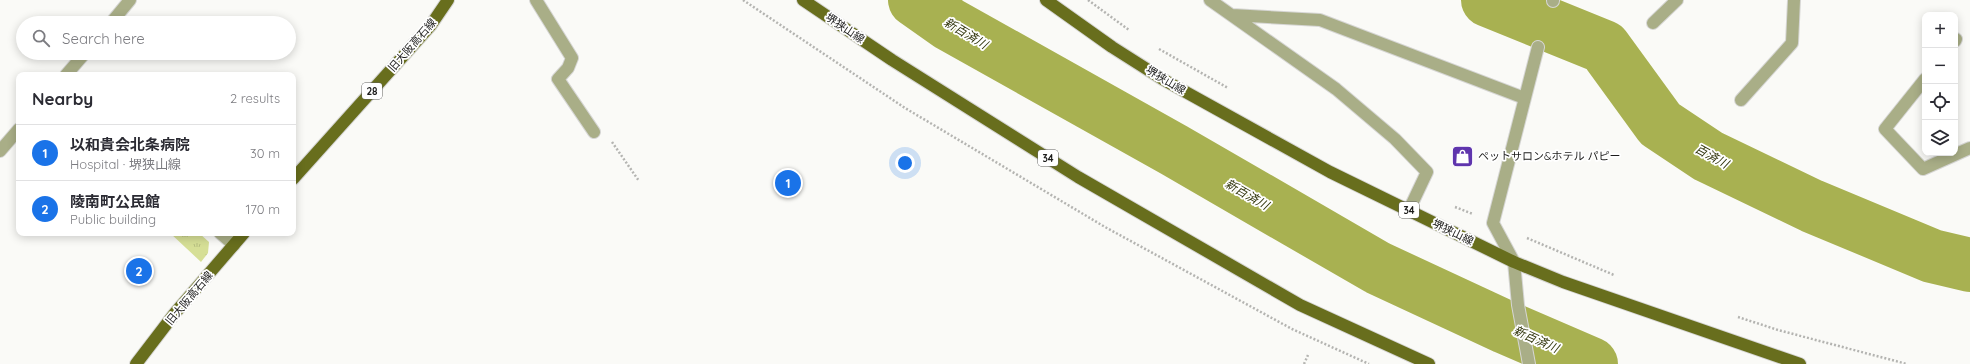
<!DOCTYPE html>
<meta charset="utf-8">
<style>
:root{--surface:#fff;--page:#f2f2f3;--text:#2b2b33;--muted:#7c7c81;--line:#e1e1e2;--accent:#1a73e8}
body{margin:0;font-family:Quicksand,"Noto Sans JP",sans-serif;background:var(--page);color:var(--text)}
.controls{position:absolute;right:12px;top:12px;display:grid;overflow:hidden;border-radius:8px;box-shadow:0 2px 10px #0003}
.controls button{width:36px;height:36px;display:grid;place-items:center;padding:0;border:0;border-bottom:1px solid var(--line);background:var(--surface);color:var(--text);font:20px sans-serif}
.you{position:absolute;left:905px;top:163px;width:14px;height:14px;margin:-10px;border:3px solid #fff;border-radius:50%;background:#1a73e8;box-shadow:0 0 0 6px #1a73e833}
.badge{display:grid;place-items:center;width:26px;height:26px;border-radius:50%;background:var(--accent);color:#fff;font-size:13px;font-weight:700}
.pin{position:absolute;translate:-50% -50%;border:2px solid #fff;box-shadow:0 1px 4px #0006}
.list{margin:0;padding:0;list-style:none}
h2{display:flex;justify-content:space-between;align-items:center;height:52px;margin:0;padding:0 16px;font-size:17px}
h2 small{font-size:13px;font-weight:400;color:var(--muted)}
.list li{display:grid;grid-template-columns:26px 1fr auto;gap:12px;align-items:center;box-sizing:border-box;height:56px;padding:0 16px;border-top:1px solid var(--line)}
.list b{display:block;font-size:15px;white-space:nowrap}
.list p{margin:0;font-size:13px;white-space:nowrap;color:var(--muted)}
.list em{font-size:13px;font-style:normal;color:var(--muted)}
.icon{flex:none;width:22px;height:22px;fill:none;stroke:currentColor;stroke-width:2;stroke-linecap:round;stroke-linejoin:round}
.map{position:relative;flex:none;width:1970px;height:364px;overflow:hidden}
.search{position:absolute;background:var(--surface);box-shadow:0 2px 10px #0003;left:16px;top:16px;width:280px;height:44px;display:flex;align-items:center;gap:10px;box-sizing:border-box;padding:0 14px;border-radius:22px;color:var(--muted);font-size:15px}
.panel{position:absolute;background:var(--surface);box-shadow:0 2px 10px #0003;left:16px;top:72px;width:280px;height:164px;border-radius:8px}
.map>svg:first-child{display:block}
.park{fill:url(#park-tufts)}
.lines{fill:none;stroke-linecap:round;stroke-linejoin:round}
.river{stroke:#a8b151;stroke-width:54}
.minor-casing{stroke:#d6d6d4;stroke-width:14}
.major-casing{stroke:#d6d6d4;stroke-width:14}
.path{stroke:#b4b4b1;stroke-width:2.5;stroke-dasharray:2 2;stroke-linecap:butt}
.minor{stroke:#a9ae87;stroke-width:12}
.major{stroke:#686e1d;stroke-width:12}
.labels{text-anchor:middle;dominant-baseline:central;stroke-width:3.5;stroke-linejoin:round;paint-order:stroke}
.shield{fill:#fff;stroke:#60605f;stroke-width:1}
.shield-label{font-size:10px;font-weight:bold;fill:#1c1c1b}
.street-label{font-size:11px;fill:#1c1c1b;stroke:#fff}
.poi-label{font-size:11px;fill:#1c1c1b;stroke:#fff;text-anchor:start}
.water-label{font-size:12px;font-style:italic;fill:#32360d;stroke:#fff}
</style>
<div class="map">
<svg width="1970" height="364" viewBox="0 0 1970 364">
<defs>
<pattern id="park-tufts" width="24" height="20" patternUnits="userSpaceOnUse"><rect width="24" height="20" fill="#d6df96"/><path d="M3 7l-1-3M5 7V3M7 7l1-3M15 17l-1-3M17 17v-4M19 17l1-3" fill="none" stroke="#b7bf81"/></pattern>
</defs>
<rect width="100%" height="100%" fill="#fafaf7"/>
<!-- park -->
<path class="park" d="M170,233h29l10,9 -1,11 -7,9z"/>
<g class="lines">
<!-- river -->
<path class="river" d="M915,0l34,24 225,126 204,118 127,59 86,37
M1488,0l116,47 56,77 48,32 104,50 120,50 38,9"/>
<defs>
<path id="minor" d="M536,0l36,58 -4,10 -10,11 36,53
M1210,0l126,89 59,50 32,33 -18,38
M1553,0v1
M1232,15l88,5 204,78
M111,23l19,-23
M1653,23l24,-23
M1955,41l1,-2
M66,75l19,-22
M1925,79l-40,50 38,40 47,-21
M1741,100l51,-57 2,-43
M0,151l19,-22
M220,233l14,12
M1529,364l-11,-59 -4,-43 -21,-39 45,-176"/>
<path id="major" d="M803,0l89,60 186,117 222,128 129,59
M1046,0l66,47 52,33 166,92 184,90 49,20 237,82
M293,179l138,-154 17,-25
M136,364l39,-51 69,-80"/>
</defs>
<!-- minor casing -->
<use href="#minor" class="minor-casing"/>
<!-- major casing -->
<use href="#major" class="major-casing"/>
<!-- path -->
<path class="path" d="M743,0l162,108 200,119 187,102 77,35
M1088,0l41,30
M1159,49l69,39
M612,142l27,39
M1455,207l18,7
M1527,238l87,37
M1738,317l40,13 129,34
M1304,364l4,-9"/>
<!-- minor -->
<use href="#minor" class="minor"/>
<!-- major -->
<use href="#major" class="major"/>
</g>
<!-- icons -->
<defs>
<symbol id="shop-square" viewBox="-11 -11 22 22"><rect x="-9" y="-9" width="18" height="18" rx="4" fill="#5f35ad" stroke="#fff"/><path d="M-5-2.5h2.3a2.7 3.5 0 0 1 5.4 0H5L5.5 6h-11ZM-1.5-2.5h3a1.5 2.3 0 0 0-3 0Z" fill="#fff"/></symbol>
</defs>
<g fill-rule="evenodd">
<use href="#shop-square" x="1450" y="144" width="25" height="25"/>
</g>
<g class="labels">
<!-- shield labels -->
<g class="shield">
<rect x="362" y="83" width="20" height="16" rx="3"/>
<rect x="1038" y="150" width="20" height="16" rx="3"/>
<rect x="1399" y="202" width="20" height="16" rx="3"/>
</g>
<g class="shield-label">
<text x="372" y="91">28</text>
<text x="1048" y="158">34</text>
<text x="1409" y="210">34</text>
</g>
<!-- street labels -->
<g class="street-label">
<text transform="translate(845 28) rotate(34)">堺狭山線</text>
<text transform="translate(412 45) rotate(-49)">旧大阪高石線</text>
<text transform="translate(1166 80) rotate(31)">堺狭山線</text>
<text transform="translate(1453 232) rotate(26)">堺狭山線</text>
<text transform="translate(189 298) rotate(-50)">旧大阪高石線</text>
</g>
<!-- poi labels -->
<g class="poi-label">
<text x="1478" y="156">ペットサロン&amp;ホテル パピー</text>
</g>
<!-- water labels -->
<g class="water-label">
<text transform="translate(966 33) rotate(31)">新百済川</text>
<text transform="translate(1712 156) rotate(29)">百済川</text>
<text transform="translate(1247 194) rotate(30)">新百済川</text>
<text transform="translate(1536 339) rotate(24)">新百済川</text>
</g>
</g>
</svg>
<div class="controls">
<button>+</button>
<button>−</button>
<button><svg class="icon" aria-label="locate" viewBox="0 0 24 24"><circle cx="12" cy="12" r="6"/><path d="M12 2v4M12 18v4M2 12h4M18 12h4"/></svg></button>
<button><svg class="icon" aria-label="layers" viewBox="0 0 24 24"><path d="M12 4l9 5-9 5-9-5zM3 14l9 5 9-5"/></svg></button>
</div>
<div class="you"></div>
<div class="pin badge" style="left:788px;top:183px">1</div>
<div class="pin badge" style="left:139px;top:271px">2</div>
<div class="search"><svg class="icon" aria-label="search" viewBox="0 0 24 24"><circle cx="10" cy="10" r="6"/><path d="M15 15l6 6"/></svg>Search here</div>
<section class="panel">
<h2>Nearby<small>2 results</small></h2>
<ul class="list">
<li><span class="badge">1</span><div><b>以和貴会北条病院</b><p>Hospital · 堺狭山線</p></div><em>30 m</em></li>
<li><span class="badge">2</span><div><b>陵南町公民館</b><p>Public building</p></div><em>170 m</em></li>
</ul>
</section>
</div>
